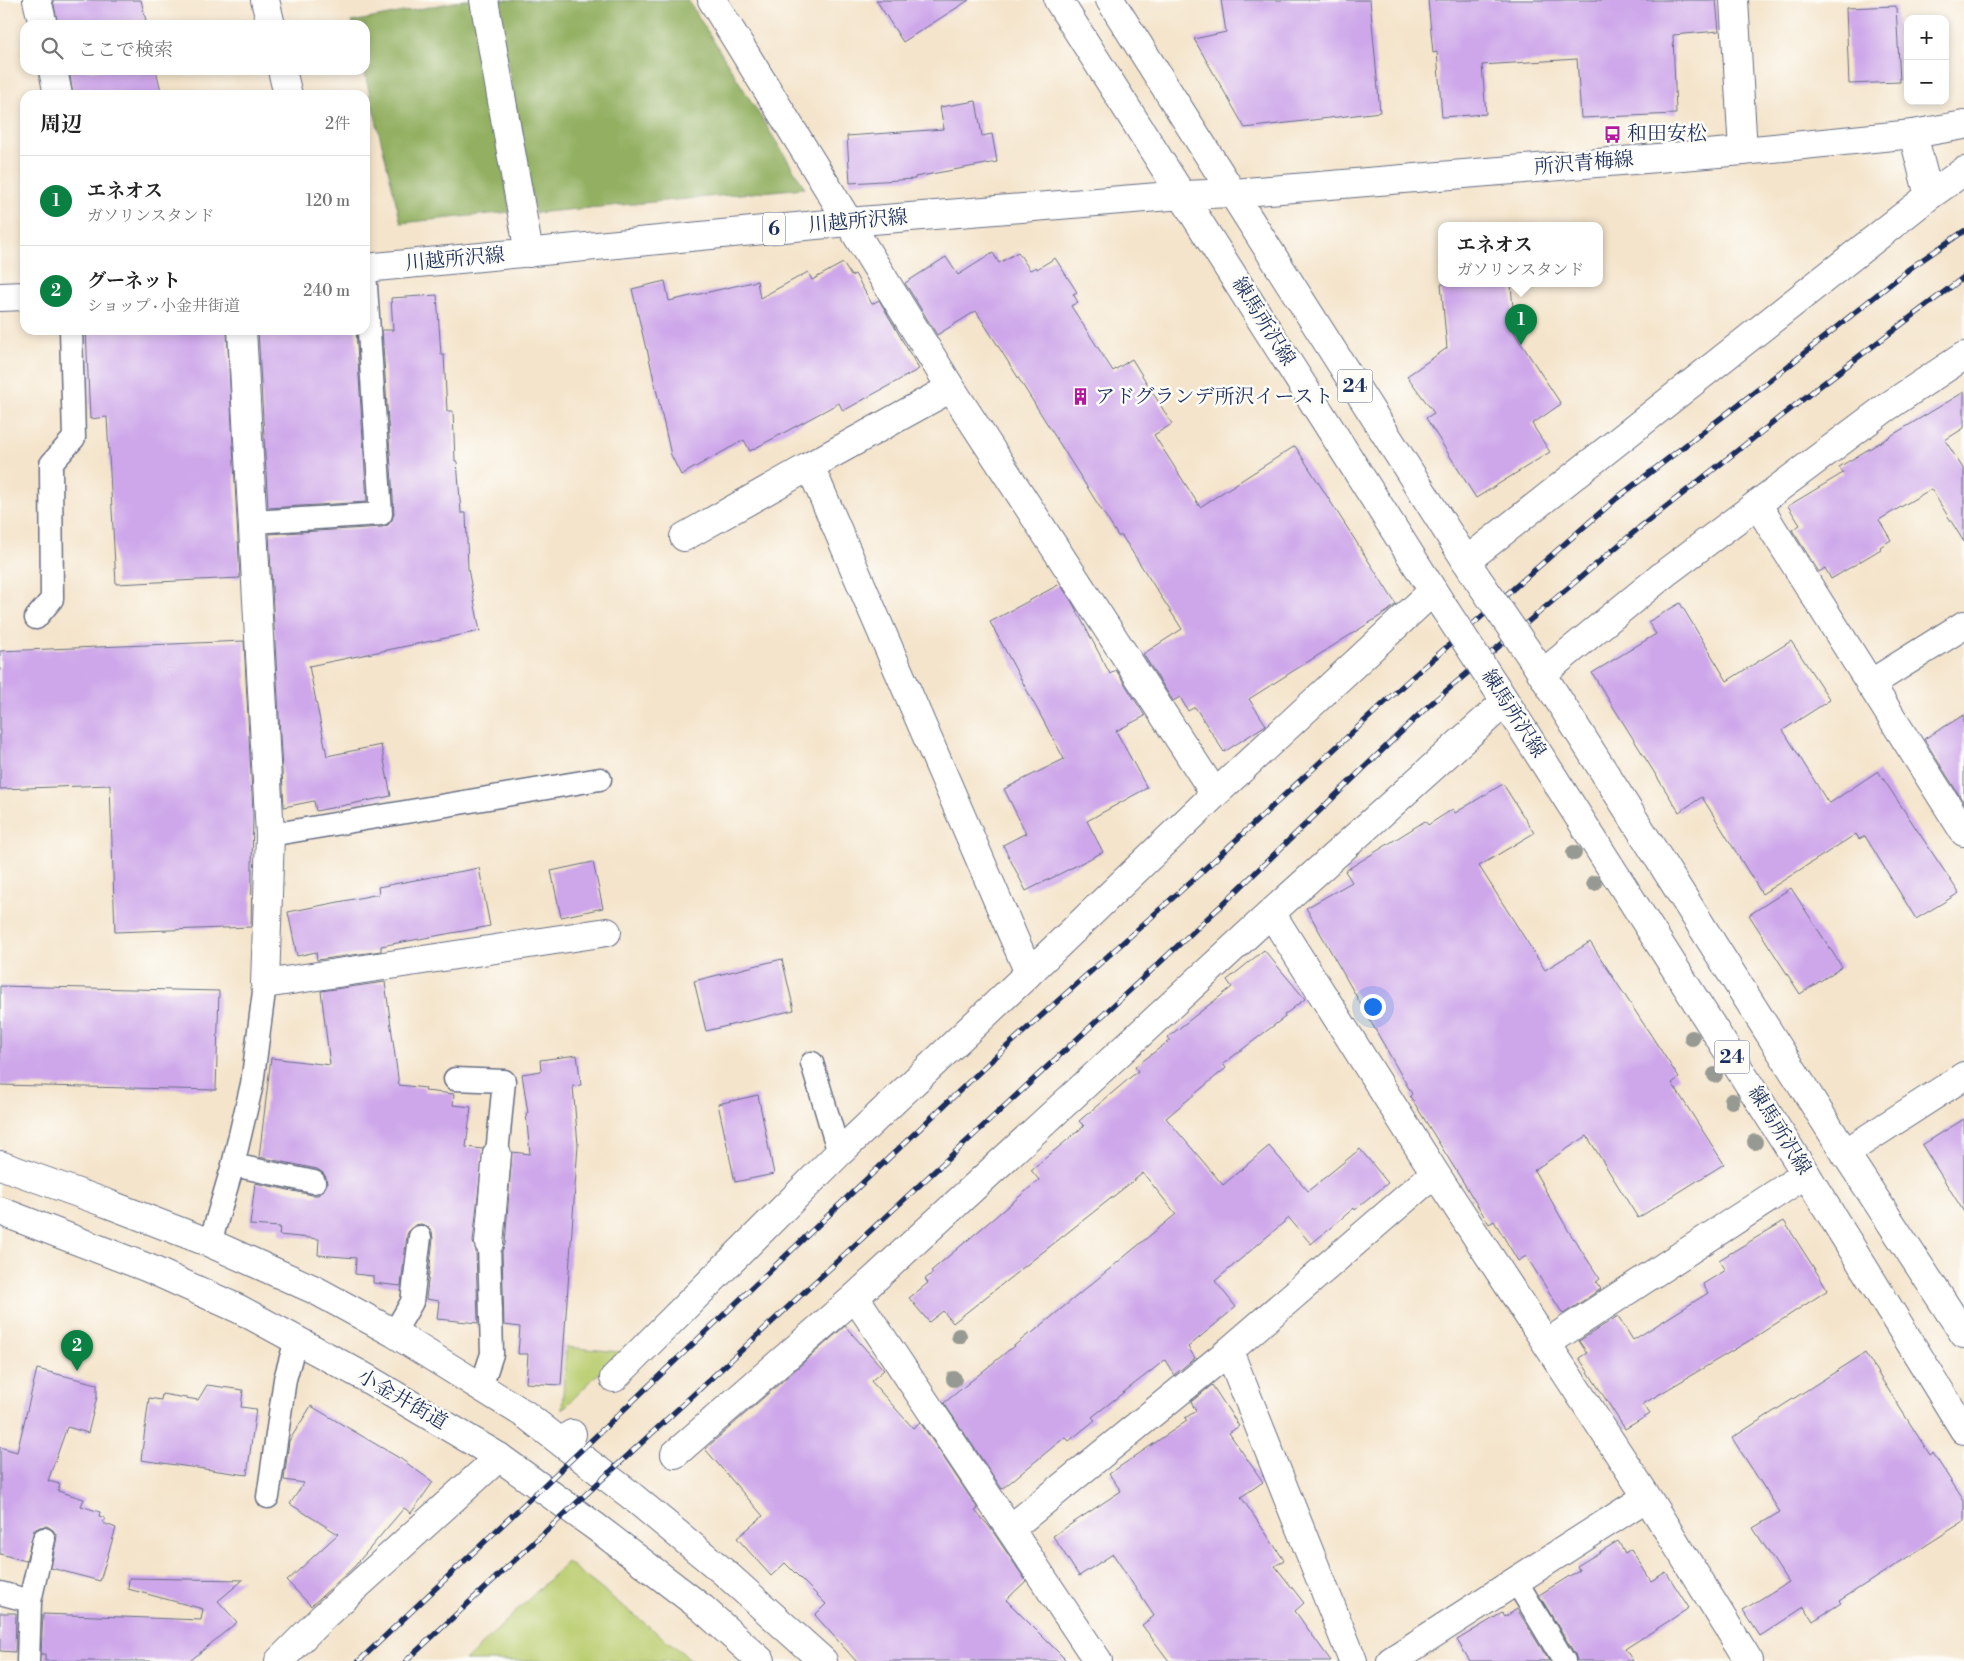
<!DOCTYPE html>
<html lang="ja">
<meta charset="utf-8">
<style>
:root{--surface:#fff;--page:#f2f2f2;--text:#222;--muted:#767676;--line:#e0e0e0;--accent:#0b8043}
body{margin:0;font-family:"Libre Bodoni","Noto Serif JP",serif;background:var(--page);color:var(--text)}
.controls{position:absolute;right:15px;top:15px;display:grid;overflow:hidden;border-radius:10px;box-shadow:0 2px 8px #0003}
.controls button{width:45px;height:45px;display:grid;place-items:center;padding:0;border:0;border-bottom:1px solid var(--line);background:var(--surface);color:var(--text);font:25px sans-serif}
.you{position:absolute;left:1372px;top:1006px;width:18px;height:18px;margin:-12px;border:4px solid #fff;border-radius:50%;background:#1a73e8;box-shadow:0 0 0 8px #1a73e833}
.badge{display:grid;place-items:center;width:32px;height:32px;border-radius:50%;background:var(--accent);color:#fff;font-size:16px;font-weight:700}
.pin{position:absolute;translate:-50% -41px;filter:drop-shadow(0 1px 2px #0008)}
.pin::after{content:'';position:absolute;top:26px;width:18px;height:15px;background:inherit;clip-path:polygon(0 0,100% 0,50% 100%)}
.popup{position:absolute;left:1438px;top:222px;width:165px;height:65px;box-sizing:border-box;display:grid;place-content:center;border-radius:10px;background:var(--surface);filter:drop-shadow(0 1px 4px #0005);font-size:16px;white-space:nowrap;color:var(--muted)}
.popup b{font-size:19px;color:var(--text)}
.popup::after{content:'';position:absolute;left:50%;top:100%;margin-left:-10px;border:10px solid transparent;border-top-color:var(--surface)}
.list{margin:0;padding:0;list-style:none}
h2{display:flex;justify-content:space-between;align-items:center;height:65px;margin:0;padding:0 20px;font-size:21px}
h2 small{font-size:16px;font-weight:400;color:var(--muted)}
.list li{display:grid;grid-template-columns:32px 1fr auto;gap:15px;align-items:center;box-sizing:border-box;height:90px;padding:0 20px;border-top:1px solid var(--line)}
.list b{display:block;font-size:19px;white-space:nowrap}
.list p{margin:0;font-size:16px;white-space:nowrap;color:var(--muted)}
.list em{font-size:16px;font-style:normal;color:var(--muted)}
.icon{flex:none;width:28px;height:28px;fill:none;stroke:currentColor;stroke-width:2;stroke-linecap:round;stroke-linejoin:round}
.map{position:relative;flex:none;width:1964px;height:1661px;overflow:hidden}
.search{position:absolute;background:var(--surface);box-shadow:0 2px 8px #0003;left:20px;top:20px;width:350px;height:55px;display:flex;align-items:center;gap:12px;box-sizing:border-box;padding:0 18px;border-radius:15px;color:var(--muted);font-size:19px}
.panel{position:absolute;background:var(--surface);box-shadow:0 2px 8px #0003;left:20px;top:90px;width:350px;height:245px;border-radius:15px}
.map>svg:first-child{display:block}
.green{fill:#bacd70;stroke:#6a7e67}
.forest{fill:#93b062;stroke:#577060}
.building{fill:#cea7ea}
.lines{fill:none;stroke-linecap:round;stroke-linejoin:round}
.service-casing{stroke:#676e84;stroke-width:25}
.minor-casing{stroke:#676e84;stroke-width:30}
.tertiary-casing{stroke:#676e84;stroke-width:30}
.secondary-casing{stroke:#676e84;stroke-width:30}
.primary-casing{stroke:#676e84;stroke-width:30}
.service{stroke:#fff;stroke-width:22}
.minor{stroke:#fff;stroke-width:28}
.tertiary{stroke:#fff;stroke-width:28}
.secondary{stroke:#fff;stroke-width:28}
.primary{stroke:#fff;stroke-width:28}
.rail-casing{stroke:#1b2f5e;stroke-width:5.5}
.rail{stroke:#fdfcf7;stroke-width:4;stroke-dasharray:11;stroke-linecap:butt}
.primary-bridge-casing{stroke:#676e84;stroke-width:30;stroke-linecap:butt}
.primary-bridge{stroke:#fff;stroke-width:28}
.tree{fill:#979a92}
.labels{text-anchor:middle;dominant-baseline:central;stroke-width:5;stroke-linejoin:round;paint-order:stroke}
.shield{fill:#fdfcf7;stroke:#5f6c8c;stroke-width:1}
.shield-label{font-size:19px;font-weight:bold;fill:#1b2f5e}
.poi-label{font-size:20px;fill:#1b2f5e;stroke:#fdfcf7;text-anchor:start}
.street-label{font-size:20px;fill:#1b2f5e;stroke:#fdfcf7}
</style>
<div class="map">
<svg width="1964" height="1661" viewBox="0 0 1964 1661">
<rect width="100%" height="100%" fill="#fdfcf7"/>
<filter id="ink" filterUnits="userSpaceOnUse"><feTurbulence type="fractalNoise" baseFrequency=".02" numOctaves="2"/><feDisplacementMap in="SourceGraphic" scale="10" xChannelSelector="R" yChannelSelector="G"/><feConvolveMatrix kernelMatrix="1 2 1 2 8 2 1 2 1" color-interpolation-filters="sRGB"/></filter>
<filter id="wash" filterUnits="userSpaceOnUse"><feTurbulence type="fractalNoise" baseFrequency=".0096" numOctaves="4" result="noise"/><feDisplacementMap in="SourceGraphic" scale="20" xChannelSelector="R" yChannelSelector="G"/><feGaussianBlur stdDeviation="1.12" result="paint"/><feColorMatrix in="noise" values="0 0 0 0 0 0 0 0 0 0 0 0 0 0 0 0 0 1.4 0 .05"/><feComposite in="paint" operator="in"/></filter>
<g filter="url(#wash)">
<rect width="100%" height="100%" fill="#f4e4cb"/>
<!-- green -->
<path class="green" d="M566,1347l54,5 -58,58z
M567,1562l126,99h-228z"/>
<!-- forest -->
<path class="forest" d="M465,0h9l36,212 -109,11 -37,-153 1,-45h-12l-1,-3z
M496,0h192l117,188 -270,25z"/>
<g id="blocks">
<!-- building -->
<path class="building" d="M53,0h88l6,25h-89z
M876,0h93l-66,42z
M1221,0h149l10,112 -135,16 -51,-89 32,-7z
M1428,0h288l3,31 -46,4 3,79 -95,4 -4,-59 -95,6 4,49 -44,3 -5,-65 -4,1z
M1896,6l4,76 -51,2 -3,-76z
M69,70h87l6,25h-89z
M976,101l6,35 10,-2 5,28 -82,15v2l-65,4 -3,-47 97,-7 -4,-22z
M1018,252l12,18 6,-3 1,2 18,-11 22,34 -4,2 5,8 -7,4 42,65 19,-12 40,65 -18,11 46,72 95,-61 101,158 -8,7 -139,88 17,26 -42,27 -29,-45 -7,4 -8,-14 -7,4 -30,-47 39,-25 -60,-93h-4l-142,-225 -39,24 -32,-52 41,-26 12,18 35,-22 6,10z
M843,263l8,13 4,-2 17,30 7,-4 40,69 -76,42 -4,-8 -89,48 -6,-11 -63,35 -10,-20 -24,-106h-1l-14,-60 33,-8 4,20 88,-20 3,17 48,-26 4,8z
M1441,284h70l4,50 46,70 -29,20 18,28 -74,46 -50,-80 8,-5 -27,-37 40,-28z
M437,295l4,60h3l3,56h6l2,50h2l4,52h5l2,56 12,62 -171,35 18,90 54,-11 10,51 -75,15 -2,-10 -30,6 -15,-273 113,-7 6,-2 4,-5 2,-7 -12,-183h11l-2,-32z
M86,330h141l13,248 -124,6 -9,-167 -17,2z
M258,330h98l11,172 -99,6z
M1964,392v36l-19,12 19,30v72l-33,-53 -52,31 12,20 -11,7 1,2 -50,30 -6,-11 -6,4 -27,-42 8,-5 -12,-19 55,-33 -4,-6z
M1060,584l12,18 38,72 6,-4 29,46 -29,15 31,57 -60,33 16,31 -77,39 -23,-46 23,-12 -22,-44 60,-30 -74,-137z
M1680,603l47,78 64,-40 39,59 -47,30 44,71 3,2 48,-32 81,122 -43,26 -51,-83 -6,3 -3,-5 -94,60 -60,-97 -23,15 -87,-139 64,-39 -8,-12z
M244,641l9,172 -2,114 -136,5 -5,-147 -110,4v-138z
M1964,715v88l-40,-64z
M1503,784l31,49 -55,33 66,104 45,-28 89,136 -7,5 52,81 -86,54 -51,-82 -53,34 34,60 32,49 -4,3 5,7 -38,25 -37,-58 -8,5 -24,-40 -5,3 -79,-128 2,-2 -106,-186 46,-26 -7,-11 80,-50 3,4 25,-16 2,4z
M593,862l10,46 -42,9 -10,-46z
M479,868l11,58 -109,20v5l-64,9 -1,-8 -19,4 -9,-44 91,-18 -1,-7z
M1791,888l51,79 -42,27 -51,-79z
M1264,950l41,49 -21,16 1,2 -62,47 3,4 -60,50 57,67 46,-39 39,45 52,-42 28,34 -33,27 -1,-2 -43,36 -22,-26 -74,63 21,26 -48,40 7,11 -21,17 -9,-15 -73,57 3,3 -26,21 -4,-4 -63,52 -58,-86 87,-71 1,1 144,-119 -33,-41 -190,150 -10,-12 -14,11 -20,-24 19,-15 -3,-4 8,-6 -2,-2 108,-91 -8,-10 53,-44 -5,-5 59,-50 -3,-4 35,-27 -2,-3 64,-50 -5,-7z
M782,959l12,51 -88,21 -12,-50z
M385,982l14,103 27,3 -1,3 29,3 -1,11 18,2 -5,40 17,2 -10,93 3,9 2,72 -41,-4 2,-18 -13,-2 7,-60 -1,-8 -5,-5 -6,-2 -6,1 -6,5 -2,5 -6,51 -28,-3v-7l-18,-2 1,-16 -38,-3 1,-16 -40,-4 1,-8 -30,-2 5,-42 57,12h6l5,-4 4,-7 -1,-7 -3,-4 -6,-4 -58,-12 12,-99 59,7 -9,-74z
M0,986l219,5 -3,99 -216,-5z
M577,1055l4,30 -8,1 5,59 -17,240 -35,-2 2,-29h-10l2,-27 -16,-2 -2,-74 3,-7 7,-92 18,2 -4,-41h2l-6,-39 19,-3 -1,-11z
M758,1095l16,79 -39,8 -17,-78z
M1964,1119v93l-42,-67z
M1784,1221l44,69 -76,49 -109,65 7,10 -25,15 -46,-71 8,-5 -8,-12 39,-25 15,24 75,-47 -5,-9 23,-14 -7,-10z
M845,1326l39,44 -13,11 42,47 7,-6 58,87 -3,2 14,15 37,55 -20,19 61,61h-211l-41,-46 11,-11 -41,-41 -14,13 -34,-38 26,-22 -58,-67z
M1865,1353l65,102 3,-2 31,48v20l-125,80 2,2 -28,18 -9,-14 -44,29 -17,-26 45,-28 -35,-54 27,-16 -48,-74z
M37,1369l60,15v13l-9,36 -21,-6 -19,54 12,3 -2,7 26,8 -3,7 19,6 -1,4 6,2 -2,5 13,5 -16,53 -49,-13 6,-32 -4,-6 -6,-4 -7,1 -6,3 -8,31 -26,-7v-107l17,5z
M207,1385l36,5 -2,17 15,2 -9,66 -106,-15 8,-62 12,2 1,-6 36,6z
M1212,1385l27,41 -10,7 34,49 -22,15 43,63 -9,6 29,37 -9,8 36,50h-162l-27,-36 12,-9 -41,-62 -34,22 -26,-40 68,-45 -12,-17 78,-53 -2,-3 11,-7 -5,-9z
M311,1406l90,53 32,23 -22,31 -7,-5 -50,59 -43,39 -24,-25 51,-47 -48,-30 14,-21 -20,-3 5,-39z
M1618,1541l7,12 6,-4 20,32 15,-9 23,36 -64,41 8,12h-56l-2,-7 -36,-59 40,-25 -2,-4z
M129,1578l114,2 -25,21 19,21 -47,39h-145v-7h-4l2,-40 158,6 2,-11 -75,-20z
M1517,1609l32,52h-79l-13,-21 45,-27 3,4z
M0,1613h16l-1,39 -15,-1z"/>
</g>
</g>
<g filter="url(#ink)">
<use href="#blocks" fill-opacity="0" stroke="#676e84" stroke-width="1"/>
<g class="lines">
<defs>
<path id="service" d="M253,522l128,-8 -16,-243
M36,618l16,-19 -1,-135 23,-26 -3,-108
M270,835l330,-56
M812,1063l27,90
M455,1079l49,2 -7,73
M233,1165l81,17
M210,1243l23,-78 19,-81 13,-100
M394,1333l18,-31 8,-65
M481,1387l11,-33 -3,-111
M268,1497l17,-118 11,-39
M1516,1581l48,80
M0,1593l30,8
M28,1661l2,-60 14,-62"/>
<path id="minor" d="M37,0l6,25
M265,0l6,25
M484,0l45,253
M712,0l239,388 264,406
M1734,0l9,151
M53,70l5,25
M282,70l6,25
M1913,134l16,62
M242,330l28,505 -5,149 342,-52
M951,388l-141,78 219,507 186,-179 218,-203
M1757,504l207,328
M684,537l126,-71
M1466,561l463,-365 35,-25
M1542,674l126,-103 216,-162 80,-53
M1870,684l94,-59
M1271,913l164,260 212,324 102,164
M1845,1153l119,-77
M0,1165l106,38 104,40 105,47 79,43 132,82 36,28 10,-9
M489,1243l8,-89
M1547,1343l259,-169
M1229,1351l124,310
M614,1378l225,-225 190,-180
M562,1443l66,50 97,80 98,88
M675,1454l180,-157
M1010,1529l219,-178 206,-178
M279,1661l45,-45 175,-159
M1098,1661l-243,-364 416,-384 234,-211
M1391,1661l256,-164"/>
<path id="tertiary" d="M0,1211l148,57 91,41 122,66 138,82 97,70 106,81 59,53"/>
<path id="secondary" d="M1233,193l510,-42 170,-17 51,-9"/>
<path id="primary" d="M1058,0l386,608
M1110,0l367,578
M365,268l483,-46 335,-27 50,-2
M0,297l25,-1
M1532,658l313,495 119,181
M1496,687l310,487 158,256"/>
</defs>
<!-- service casing -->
<use href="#service" class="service-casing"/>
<!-- minor casing -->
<use href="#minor" class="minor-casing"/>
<!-- tertiary casing -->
<use href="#tertiary" class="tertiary-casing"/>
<!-- secondary casing -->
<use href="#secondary" class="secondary-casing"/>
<!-- primary casing -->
<use href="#primary" class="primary-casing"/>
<!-- service -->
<use href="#service" class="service"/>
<!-- minor -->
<use href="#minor" class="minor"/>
<!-- tertiary -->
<use href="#tertiary" class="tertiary"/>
<!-- secondary -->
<use href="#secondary" class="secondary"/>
<!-- primary -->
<use href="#primary" class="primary"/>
<defs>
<path id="rail" d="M359,1661l633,-601 204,-183 213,-197 208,-182 165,-127 127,-102 55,-38
M406,1661l818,-758 202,-195 213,-180 177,-139 148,-112"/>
</defs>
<!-- rail casing -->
<use href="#rail" class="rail-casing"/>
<!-- rail -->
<use href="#rail" class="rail"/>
<defs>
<path id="primary-bridge" d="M1477,578l55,80
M1444,608l52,79"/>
</defs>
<!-- primary-bridge casing -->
<use href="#primary-bridge" class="primary-bridge-casing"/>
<!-- primary-bridge -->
<use href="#primary-bridge" class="primary-bridge"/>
</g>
<!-- trees -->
<g class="tree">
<circle cx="1574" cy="853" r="8"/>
<circle cx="1594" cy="883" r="8"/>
<circle cx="1692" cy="1038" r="8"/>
<circle cx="1715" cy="1075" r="8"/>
<circle cx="1732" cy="1101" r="8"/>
<circle cx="1755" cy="1142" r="8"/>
<circle cx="959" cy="1336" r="8"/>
<circle cx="954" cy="1379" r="8"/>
</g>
</g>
<!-- icons -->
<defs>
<symbol id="bus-bare" viewBox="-9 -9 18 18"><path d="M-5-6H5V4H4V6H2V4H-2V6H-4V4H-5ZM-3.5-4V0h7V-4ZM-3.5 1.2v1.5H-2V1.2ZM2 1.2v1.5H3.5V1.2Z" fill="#b5179e" stroke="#fdfcf7" stroke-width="2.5" paint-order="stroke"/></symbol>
<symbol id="building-bare" viewBox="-9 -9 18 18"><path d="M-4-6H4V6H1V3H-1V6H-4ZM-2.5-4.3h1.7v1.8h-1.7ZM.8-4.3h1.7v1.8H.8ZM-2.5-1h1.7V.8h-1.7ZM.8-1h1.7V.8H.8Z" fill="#b5179e" stroke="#fdfcf7" stroke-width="2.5" paint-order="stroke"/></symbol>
</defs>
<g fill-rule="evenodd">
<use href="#bus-bare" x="1600" y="122" width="25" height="25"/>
<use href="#building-bare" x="1068" y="384" width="25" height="25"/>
</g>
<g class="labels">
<!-- shield labels -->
<g class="shield">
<rect x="763" y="212.5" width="22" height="33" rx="4"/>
<rect x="1337.5" y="369.5" width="35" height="33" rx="4"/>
<rect x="1714.5" y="1040.5" width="35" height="33" rx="4"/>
</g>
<g class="shield-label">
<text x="774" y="229">6</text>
<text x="1355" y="386">24</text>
<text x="1732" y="1057">24</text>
</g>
<!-- poi labels -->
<g class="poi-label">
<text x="1627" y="134">和田安松</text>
<text x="1095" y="397">アドグランデ所沢イースト</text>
</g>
<!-- street labels -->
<g class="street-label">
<text transform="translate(1584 164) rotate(-5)">所沢青梅線</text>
<text transform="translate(858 222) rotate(-5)">川越所沢線</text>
<text transform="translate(455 260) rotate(-5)">川越所沢線</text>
<text transform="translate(1263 322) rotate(58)">練馬所沢線</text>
<text transform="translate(1513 714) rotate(57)">練馬所沢線</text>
<text transform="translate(1779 1131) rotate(58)">練馬所沢線</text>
<text transform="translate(402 1400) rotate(30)">小金井街道</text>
</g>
</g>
</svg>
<div class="controls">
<button>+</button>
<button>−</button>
</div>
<div class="you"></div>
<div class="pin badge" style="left:1521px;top:345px">1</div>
<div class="popup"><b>エネオス</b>ガソリンスタンド</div>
<div class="pin badge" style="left:77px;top:1371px">2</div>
<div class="search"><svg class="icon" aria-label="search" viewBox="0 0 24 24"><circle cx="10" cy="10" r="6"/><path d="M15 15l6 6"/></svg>ここで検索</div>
<section class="panel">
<h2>周辺<small>2件</small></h2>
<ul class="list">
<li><span class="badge">1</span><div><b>エネオス</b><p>ガソリンスタンド</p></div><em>120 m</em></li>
<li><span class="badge">2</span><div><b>グーネット</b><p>ショップ · 小金井街道</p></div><em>240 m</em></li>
</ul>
</section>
</div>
